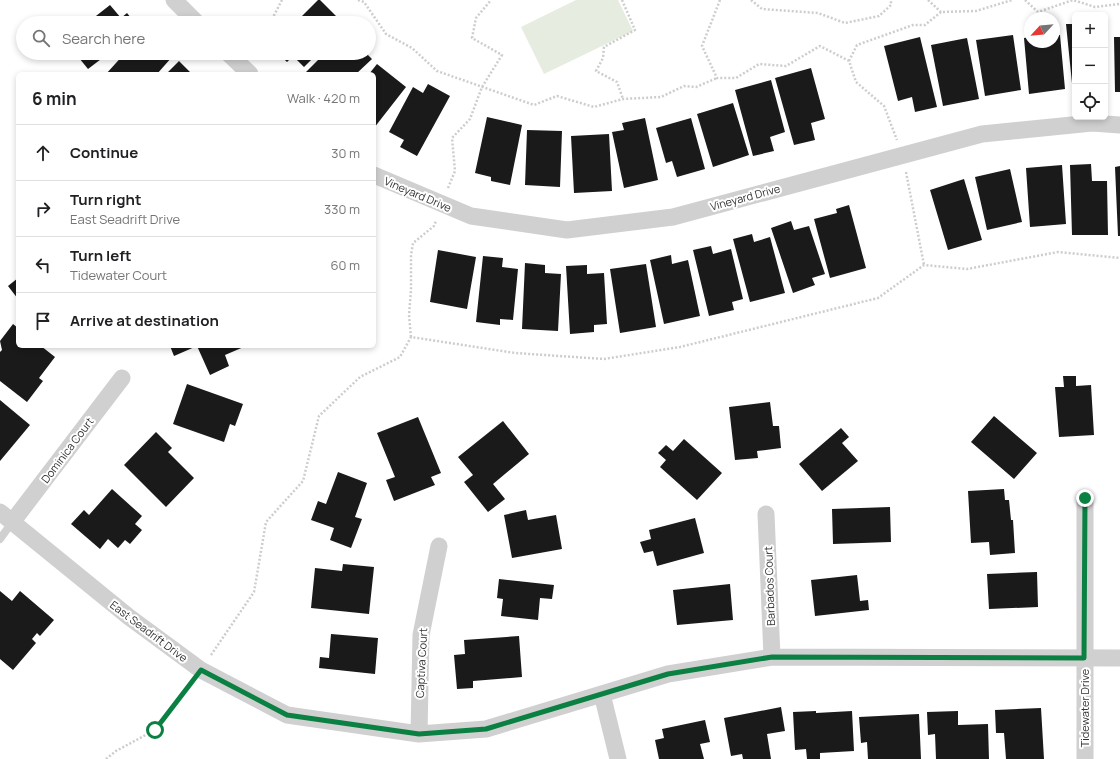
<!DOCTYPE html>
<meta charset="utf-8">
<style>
:root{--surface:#fff;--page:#f2f2f2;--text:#202124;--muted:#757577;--line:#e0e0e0}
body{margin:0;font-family:Manrope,sans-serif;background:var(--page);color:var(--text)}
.controls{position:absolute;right:12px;top:12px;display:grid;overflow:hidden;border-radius:6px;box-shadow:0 2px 6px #0003}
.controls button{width:36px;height:36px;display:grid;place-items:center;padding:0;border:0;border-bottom:1px solid var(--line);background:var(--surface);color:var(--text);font:20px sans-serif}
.compass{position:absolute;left:1024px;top:12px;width:36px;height:36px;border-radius:50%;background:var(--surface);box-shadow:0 2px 6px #0003;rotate:244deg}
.stop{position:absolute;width:12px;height:12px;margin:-9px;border:3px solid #0b8043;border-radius:50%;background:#fff}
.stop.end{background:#0b8043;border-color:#fff;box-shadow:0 1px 4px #0008}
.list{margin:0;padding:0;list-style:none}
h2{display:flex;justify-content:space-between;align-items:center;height:52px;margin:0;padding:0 16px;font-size:17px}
h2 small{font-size:13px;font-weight:400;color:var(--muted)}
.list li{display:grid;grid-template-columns:26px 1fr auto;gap:12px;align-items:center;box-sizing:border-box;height:56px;padding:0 16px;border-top:1px solid var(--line)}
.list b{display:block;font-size:15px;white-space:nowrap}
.list p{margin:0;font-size:13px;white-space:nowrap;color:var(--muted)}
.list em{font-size:13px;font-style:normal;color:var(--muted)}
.icon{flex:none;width:22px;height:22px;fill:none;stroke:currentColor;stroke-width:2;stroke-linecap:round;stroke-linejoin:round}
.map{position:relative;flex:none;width:1120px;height:759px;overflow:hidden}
.search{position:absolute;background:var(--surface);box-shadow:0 2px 6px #0003;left:16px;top:16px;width:360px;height:44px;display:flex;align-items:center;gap:10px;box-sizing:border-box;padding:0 14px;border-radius:22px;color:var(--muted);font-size:15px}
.panel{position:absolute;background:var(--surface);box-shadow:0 2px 6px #0003;left:16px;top:72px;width:360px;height:276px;border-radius:6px}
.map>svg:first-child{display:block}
.grass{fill:#e6ecdf}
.building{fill:#1a1a1a}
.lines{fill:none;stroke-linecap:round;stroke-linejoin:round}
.path{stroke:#cdcdcd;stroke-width:2.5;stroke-dasharray:2 2;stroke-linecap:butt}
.lane{stroke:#d0d0d0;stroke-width:8}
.street{stroke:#d0d0d0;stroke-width:17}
.route{stroke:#0b8043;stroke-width:5}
.labels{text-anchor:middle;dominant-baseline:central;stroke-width:4;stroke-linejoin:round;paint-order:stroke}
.street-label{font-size:11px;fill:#333;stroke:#fff}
</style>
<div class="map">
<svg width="1120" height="759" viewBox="0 0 1120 759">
<rect width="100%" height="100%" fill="#fff"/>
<!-- grass -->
<path class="grass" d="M576,0h42l15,31 -89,43 -23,-47z"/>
<!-- building -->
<path class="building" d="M318,0h2l23,23h-48z
M110,5l11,13 6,-5 8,10h-48z
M1066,24h9v68l-2,1z
M1013,35l8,55 -36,6 -9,-56z
M1054,35h6l5,54 -36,5 -5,-56 6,-1v5h24z
M920,37l17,70 -22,5 -3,-15 -14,4 -14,-55z
M1114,37h6v55h-5z
M967,38l12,61 -36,7 -12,-61z
M75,53h34l-21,16z
M125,53h43l4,4 -15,17h-51z
M278,53h40l-14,14 -11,-11 -6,6z
M325,53h41l6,6 -16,15h-52z
M1105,55l3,20 -3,1z
M179,61l13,13h-26z
M377,64l29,23 -32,41v-54h-5z
M811,68l14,51 -14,4 4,17 -21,5 -19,-67z
M771,80l14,52 -15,5 4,14 -21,5 -18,-66z
M428,84l22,12 -33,60 -17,-9 4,-7 -15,-8 24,-45 10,6z
M733,103l16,52 -36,12 -16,-53z
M487,117l35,8 -12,60 -19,-4v-4l-16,-4z
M645,118l13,62 -34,8 -12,-56 12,-2 -2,-7z
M691,118l14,51 -28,8 -5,-16 -6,2 -10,-35z
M527,130l35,1 -2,56 -35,-2z
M609,134l3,57 -38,2 -3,-57z
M1091,164l1,17h15l1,54h-36l-2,-70z
M1062,165l4,59 -36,3 -4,-59z
M1120,166v70h-2l-3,-69z
M1010,169l12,53 -35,8 -12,-53z
M964,179l18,61 -34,10 -18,-60z
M849,205l17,63 -36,10 -16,-59 23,-6 -1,-4z
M791,221l3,9 15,-4 16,48 -13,4 3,7 -22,8 -22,-65z
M752,234l2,8 16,-5 15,56 -35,9 -17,-63z
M711,246l2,8 18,-5 12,50 -11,3 2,8 -25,6 -16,-66z
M438,250l38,7 -9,52 -37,-7z
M671,255l1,9 16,-4 12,56 -36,8 -14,-64z
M483,256l20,2 -1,9 16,2 -5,51 -13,-1v6l-24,-3z
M525,263l20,2v8l16,1 -3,57 -36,-2z
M646,264l10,63 -36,6 -10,-64z
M587,265v9l17,-1 3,51 -13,1v7l-24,2 -4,-68z
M18,278v21l-10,-13z
M13,324l5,4v18h23l14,11 -16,21 4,3 -16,21 -27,-21v-29l2,-2 -2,-9z
M170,346h76l-21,9 4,11 -19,9 -13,-29 -23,10z
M1063,376h13v10l15,-1 3,50 -35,2 -4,-50h9z
M187,384l56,20 -8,22 -5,-2 -6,18 -51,-18z
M0,400l30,25 -30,36z
M770,402l3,24h6l2,22 -24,3 1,7 -23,2 -6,-53z
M994,416l43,37 -23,26 -43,-37z
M418,417l23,56 -10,4 4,8 -41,16 -8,-21 9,-3 -18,-44z
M503,421l26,33 -36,30 12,15 -17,13 -24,-30 9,-7 -15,-18z
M841,428l8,9 -7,6 16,18 -36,30 -23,-27z
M156,432l16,16 -4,4 26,26 -28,29 -42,-42z
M684,439l38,34 -25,27 -37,-33 6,-7 -8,-7 8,-8 7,6z
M338,472l29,11 -12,34 7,2 -11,29 -21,-8 4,-12 -23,-8 7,-19 8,3z
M112,489l30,27 -7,8 7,6 -12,14 -5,-4 -7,8 -10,-9 -8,10 -29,-25 13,-14 5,5z
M1004,489l1,11h4l2,20h2l2,33 -25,2 -1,-13 -18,1 -3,-52z
M890,507l1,35 -58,2 -1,-35z
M526,510l2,10 28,-5 6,34 -50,9 -8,-43z
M695,518l9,35 -47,13 -4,-15 -9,2 -4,-11 11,-3 -2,-9z
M343,564l31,3 -5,47 -58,-6 4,-40 27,3z
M1037,572l1,35 -49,2 -2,-35z
M857,575l3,26 8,-1 1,10 -54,6 -4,-36z
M499,579l55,6 -2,14 -12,-1 -2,22 -37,-4 2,-17 -6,-1z
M730,584l3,36 -56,5 -4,-35z
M0,591l12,10 8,-10 34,29 -14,16 -3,-3 -5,6 4,4 -23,27 -13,-11z
M331,634l47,4 -3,36 -56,-6 1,-11 9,1z
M519,636l3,41 -49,4v7l-16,1 -3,-34 11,-1 -1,-14z
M781,707l4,24 -18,3 4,25h-28l-1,-5 -11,2 -7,-38z
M1041,708l3,51h-38l-2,-26h-8l-1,-23z
M816,711v2l36,-2 2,40 -34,2v6h-13l-1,-10 -11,1 -2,-38z
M958,711v14l30,-1 1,35h-53l-1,-25 -7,1 -1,-23z
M919,714l2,45h-53l-1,-17 -6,1 -2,-26z
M705,720l5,22 -10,2 4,15h-45l-4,-19 9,-2 -2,-9z"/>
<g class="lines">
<!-- path -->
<path class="path" d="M358,0l6,2 22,32 26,14 25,23 97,34 23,-9 37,11 29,-8 38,-2 23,-11 12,1 21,-9
M622,0l13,30 -31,17 -1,11 -7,13 21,11 6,17
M720,0l-18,46 15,32h19l23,-14 27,2 34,-20 29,15 7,21 28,24 13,34
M751,0l11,9 56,4 27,10 34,-7 12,-11v-5
M928,0l13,12
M1025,0l13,12 35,-12 22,7 25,-3
M270,23l12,-23
M849,61l8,-16 56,-20h12l16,-13 35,-1 36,-11
M906,172l18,93
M448,188l7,-17 -3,-33 18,-19 12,-32 20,-32 -30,-17 4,-20 15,-18
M411,337l-2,-22 2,-25v-35l2,-12 21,-17 2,-5
M211,655l43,-63 12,-70 37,-41 16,-65 41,-39 40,-20 11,-20 104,16 89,6 76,-12 198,-49 46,-33 43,4 91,-17 62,6
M106,759l10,-8 39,-21 36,-46"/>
<!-- lane -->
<path class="lane" d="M0,539l13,-18"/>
<!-- street -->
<path class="street" d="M174,0l23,23
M228,53l22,21
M374,175l97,41 96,14 106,-13 309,-83 110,-11 28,2
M1085,498v261
M0,512l129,105 72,53 86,45 132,19 67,-5 182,-55 104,-17 348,1
M766,514l6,143
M13,521l109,-143
M602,694l16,65
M419,734l2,-99 18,-89"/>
</g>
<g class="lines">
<!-- route -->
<path class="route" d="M155,730l46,-60 86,45 132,19 67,-5 182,-55 104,-17 312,1 1,-160"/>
</g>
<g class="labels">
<!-- street labels -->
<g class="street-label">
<text transform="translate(418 194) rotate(23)">Vineyard Drive</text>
<text transform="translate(745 197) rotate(-15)">Vineyard Drive</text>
<text transform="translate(67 450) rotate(-53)">Dominica Court</text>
<text transform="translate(769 586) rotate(-92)">Barbados Court</text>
<text transform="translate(149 631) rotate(37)">East Seadrift Drive</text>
<text transform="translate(421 663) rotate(-87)">Captiva Court</text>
<text transform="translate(1084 708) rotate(-90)">Tidewater Drive</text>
</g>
</g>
</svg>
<div class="controls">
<button>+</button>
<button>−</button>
<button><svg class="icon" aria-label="locate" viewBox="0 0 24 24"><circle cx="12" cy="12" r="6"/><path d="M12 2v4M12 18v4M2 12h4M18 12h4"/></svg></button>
</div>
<svg class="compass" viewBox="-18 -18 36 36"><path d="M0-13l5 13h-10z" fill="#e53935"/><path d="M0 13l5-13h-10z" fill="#757577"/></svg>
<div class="stop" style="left:155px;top:730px"></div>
<div class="stop end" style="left:1085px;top:498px"></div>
<div class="search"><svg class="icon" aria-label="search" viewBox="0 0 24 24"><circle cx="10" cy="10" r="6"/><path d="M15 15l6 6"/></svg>Search here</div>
<section class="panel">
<h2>6 min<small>Walk · 420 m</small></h2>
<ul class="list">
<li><svg class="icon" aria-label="ahead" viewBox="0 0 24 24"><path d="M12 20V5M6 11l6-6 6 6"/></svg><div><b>Continue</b></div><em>30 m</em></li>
<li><svg class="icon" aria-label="right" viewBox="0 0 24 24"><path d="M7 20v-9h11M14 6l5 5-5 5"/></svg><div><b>Turn right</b><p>East Seadrift Drive</p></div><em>330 m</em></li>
<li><svg class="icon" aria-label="left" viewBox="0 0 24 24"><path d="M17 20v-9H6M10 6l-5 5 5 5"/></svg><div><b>Turn left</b><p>Tidewater Court</p></div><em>60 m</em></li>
<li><svg class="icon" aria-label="arrive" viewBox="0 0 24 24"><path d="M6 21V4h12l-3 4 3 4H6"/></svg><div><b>Arrive at destination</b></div></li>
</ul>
</section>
</div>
